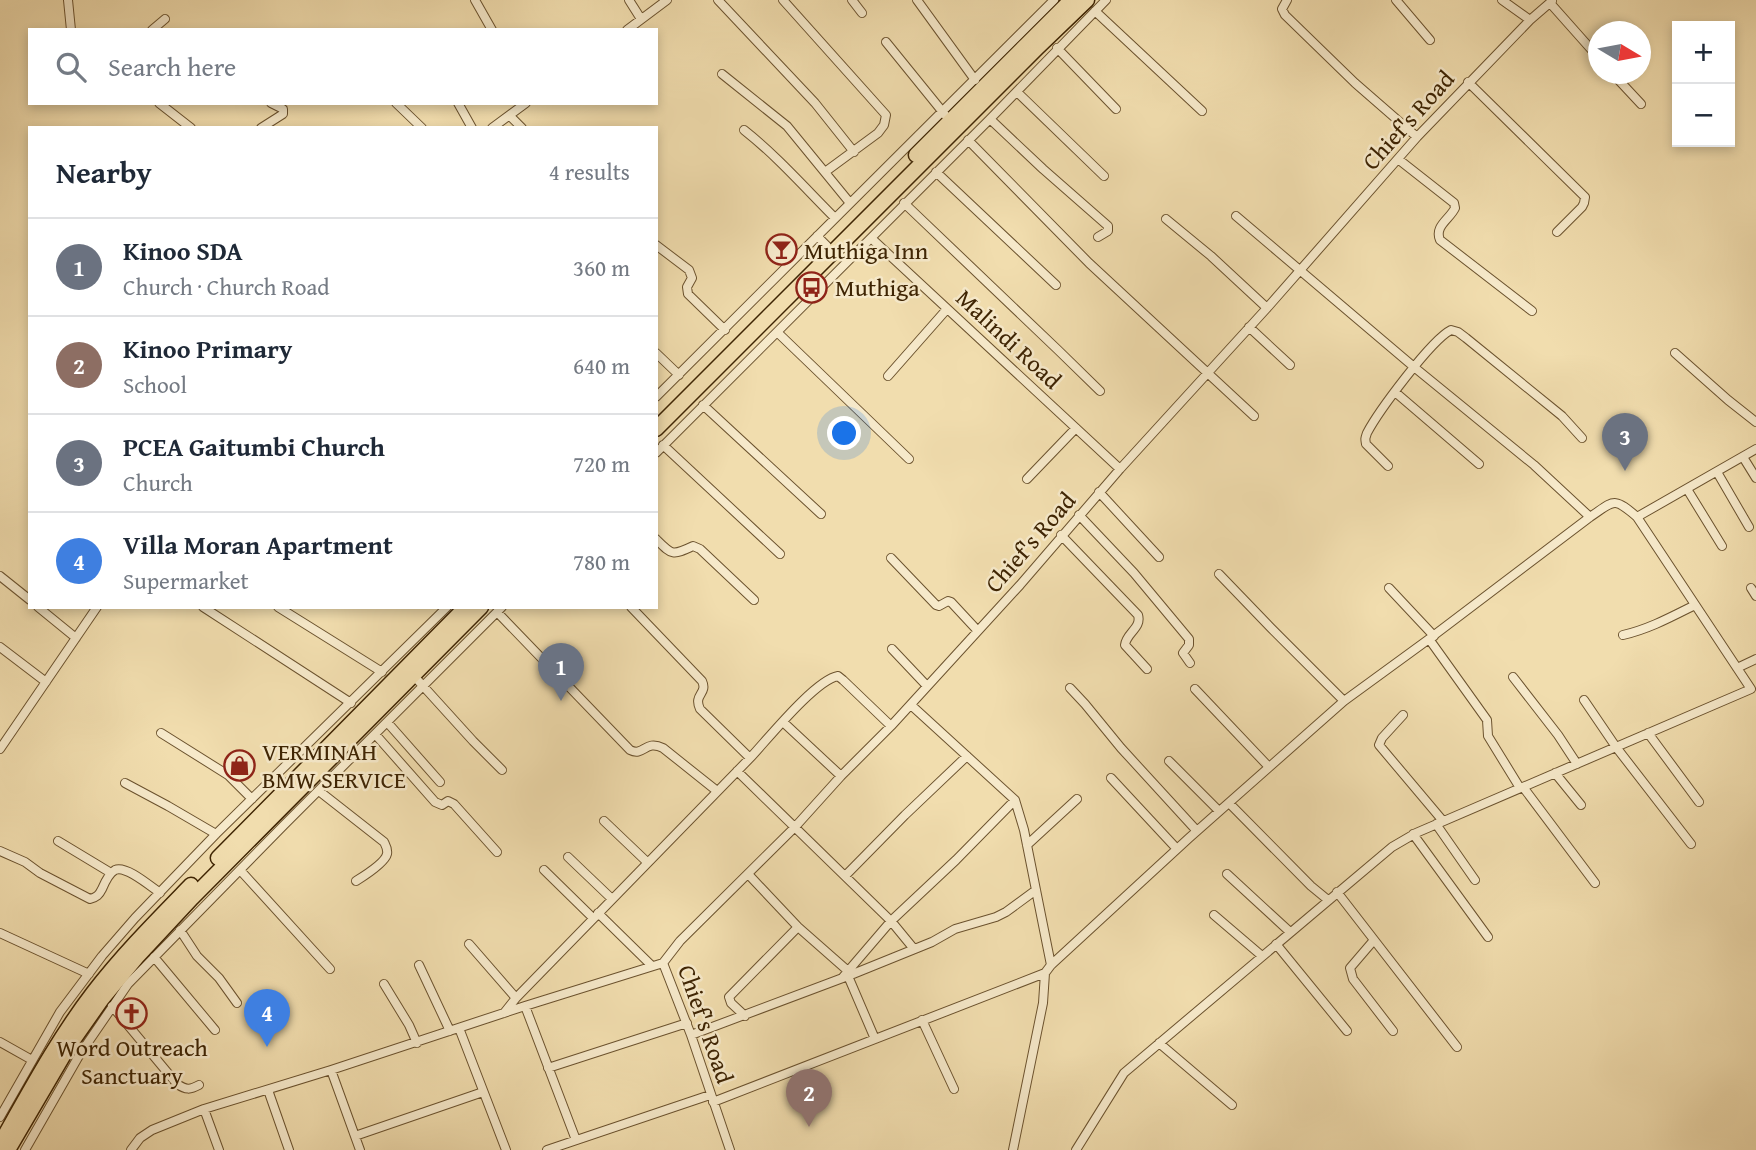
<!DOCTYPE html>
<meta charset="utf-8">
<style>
:root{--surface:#fff;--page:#f2f2f3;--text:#1f2937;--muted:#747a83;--line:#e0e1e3;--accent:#0b8043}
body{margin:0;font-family:"Gentium Book Plus",serif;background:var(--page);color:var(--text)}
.controls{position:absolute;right:21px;top:21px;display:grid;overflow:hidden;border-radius:0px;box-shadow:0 4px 10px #0003}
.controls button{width:63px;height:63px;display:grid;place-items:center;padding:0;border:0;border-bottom:2px solid var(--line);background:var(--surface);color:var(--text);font:35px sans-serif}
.compass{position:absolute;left:1588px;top:21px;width:63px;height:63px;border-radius:50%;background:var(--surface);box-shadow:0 4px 10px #0003;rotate:100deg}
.you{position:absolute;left:845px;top:434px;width:24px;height:24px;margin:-18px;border:5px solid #fff;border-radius:50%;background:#1a73e8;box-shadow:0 0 0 10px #1a73e833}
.badge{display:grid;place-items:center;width:46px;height:46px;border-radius:50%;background:var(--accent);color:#fff;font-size:23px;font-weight:700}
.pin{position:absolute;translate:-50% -58px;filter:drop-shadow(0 2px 4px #0008)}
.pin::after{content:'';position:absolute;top:37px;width:24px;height:21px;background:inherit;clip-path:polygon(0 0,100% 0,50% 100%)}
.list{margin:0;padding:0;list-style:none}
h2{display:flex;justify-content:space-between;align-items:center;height:91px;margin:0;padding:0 28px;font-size:30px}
h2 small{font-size:23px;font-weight:400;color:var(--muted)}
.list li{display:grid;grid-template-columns:46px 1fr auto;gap:21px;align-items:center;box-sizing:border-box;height:98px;padding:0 28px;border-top:2px solid var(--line)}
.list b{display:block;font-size:26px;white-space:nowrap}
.list p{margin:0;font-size:23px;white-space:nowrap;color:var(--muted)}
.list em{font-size:23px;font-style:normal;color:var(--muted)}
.icon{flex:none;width:38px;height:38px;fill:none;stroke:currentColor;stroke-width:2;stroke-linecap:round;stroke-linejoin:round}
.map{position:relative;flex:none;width:1756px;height:1150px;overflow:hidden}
.search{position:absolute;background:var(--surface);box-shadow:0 4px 10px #0003;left:28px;top:28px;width:630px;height:77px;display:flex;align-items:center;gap:18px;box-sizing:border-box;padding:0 24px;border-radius:0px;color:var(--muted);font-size:26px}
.panel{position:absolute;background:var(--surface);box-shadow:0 4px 10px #0003;left:28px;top:126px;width:630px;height:483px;border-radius:0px}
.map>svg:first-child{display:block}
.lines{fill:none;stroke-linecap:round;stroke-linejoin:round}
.minor-casing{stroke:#6b522e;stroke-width:10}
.trunk-casing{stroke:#3e2403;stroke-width:17}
.minor{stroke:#f6e9ca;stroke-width:8}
.trunk{stroke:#f1ddae;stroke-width:14}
.labels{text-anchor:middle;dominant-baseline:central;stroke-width:5;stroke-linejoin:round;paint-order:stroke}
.street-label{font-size:24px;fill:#3e2403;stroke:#f6e9ca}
.poi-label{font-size:24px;fill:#3e2403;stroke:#f6e9ca;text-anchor:start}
</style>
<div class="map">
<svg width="1756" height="1150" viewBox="0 0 1756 1150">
<rect width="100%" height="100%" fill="#f1ddae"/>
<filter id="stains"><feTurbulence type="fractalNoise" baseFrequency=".00286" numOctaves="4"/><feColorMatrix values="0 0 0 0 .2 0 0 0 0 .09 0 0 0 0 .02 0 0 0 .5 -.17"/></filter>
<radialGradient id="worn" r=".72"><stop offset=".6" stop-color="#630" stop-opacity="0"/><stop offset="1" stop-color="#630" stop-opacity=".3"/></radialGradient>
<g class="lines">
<defs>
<path id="minor" d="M68,0l3,30
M475,0l17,30
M629,0l12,19
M718,0l97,103 39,49
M783,0l103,115 -2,10 -6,8 -53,39
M852,0l10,13
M917,0l58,80
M1287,0l-5,9 3,6 70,68 62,54
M1396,0l34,40
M1550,3l48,54
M1095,11l107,100
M1530,20l22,-19
M152,30l13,-11
M627,30l40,-30
M886,42l60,74
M1057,48l59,61
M722,74l65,52 63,77
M1613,74l28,30
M1468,82l117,115 -1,6 -2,4 -25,25
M1017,92l87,84
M159,103l32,25
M396,103l26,25
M458,103l14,25
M510,116l12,12
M990,119l53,50 65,57v5l-10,6
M261,128l22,-14v-5l-12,-6
M492,128l34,-25
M744,130c33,26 61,58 91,88
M968,140l121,123 165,153
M1398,159l56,44 1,5c-5,11 -21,18 -15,32l92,71
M936,172l120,113
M904,203l154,147 42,41
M1236,216l178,151 120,98 56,52
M1166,219l45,37 56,52
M817,236l10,10
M871,238l249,231
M656,245l33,25 3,8 -5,9 1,7 37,36
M1249,327l41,38
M777,332l132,127
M656,353l23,22
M1675,353l53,47 28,22
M888,376l59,-67
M1395,392l84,72
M656,397l398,-397
M703,405l118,109
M663,445l117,109
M656,453l334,-334 116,-119
M1743,457l13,21
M1388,466l-22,-22c-1,-6 -1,-5 1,-11 11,-21 64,-93 84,-103l7,2 8,6 96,78 20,22
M1717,472l32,55
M1027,479l49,-51
M1687,489l35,57
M1099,492l60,65
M1079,515l55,58 55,66v6l-6,8 7,10
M1061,535l77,80c4,13 -12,18 -13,30l22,24
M656,539c16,16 16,17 37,7l7,3 54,51
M891,558l45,47 3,1 9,-5 3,1 26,28
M1219,574l52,54 73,73
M0,576l30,24
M1389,588l45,48
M1751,588l5,8
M38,607l38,31
M203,607l148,96
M278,607l104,65
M631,607l71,74c6,13 -9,13 -2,28l50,49
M497,612l133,138c14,7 15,-11 33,-2l54,43
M1623,635c26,-6 48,-18 72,-30
M1429,639l58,81 1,16 32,52
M0,647l46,35
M892,649l35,37
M1737,668l19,-9
M414,676l59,65 29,29
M1513,677l45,58 19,29
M1070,688l15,16 36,44 76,83
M1195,689l74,78
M1584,700l32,47 75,97
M911,705l104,95 9,30 27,135
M1403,715l-21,23 -3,7 64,76
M387,722l53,60
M783,722l58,54
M161,733l67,42 24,24
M1648,733l51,69
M375,734l60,68 7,3 6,-4 6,3 43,48
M0,749l97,-142
M1169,761l50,50
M737,771l154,150 23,28
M1555,773l26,32
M1111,778l66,71
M125,783l43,23 48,28
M1523,787l72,96
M319,791l65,51c2,4 4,7 3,12 -2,9 -23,22 -31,27
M1229,803l82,83 17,14
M604,821l43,41
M1436,824l39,56
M1413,834l75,103
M58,841l53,32
M1027,845l50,-46
M0,851l25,11 15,11 50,26c7,-2 9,-4 12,-10 3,-7 7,-16 13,-19 11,-5 35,16 45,23
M568,857l44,42
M240,870l90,99
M544,870l49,48
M748,874l50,53 50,44
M1227,874l63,58
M845,876l60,-61 62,-59
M1337,892l120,155
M598,913l53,52
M1214,915l48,41
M180,930l17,26 22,22 18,25
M0,933l89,41
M1374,940l-24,28 3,11 40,52
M469,944l47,54
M1276,944l71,87
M154,957l61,73
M419,965l31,66
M848,976l27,63
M843,977l48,-56 65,-61 59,-60
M384,984l25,41 8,18
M112,1006l65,78c9,6 13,6 22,1
M525,1006l51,134
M504,1013l12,-15 234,-240c17,-18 65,-78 88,-82l5,4 48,46
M745,1016l-14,-13 -2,-6 69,-70
M922,1020l32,69
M459,1028l47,122
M691,1035l157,-59 84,-34 23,-13 41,-12 10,-5 30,-22
M0,1042l32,18
M1159,1043l73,62
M548,1068l139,-45
M331,1070l29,80
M268,1090l21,60
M713,1102l332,-129 6,-8 138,-127 155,-137 85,-62 161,-122c24,-16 23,-21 47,0l119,-68
M204,1109l15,41
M0,1117l60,-105 42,-56 33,-38 81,-84 231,-227
M355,1136l128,-44
M25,1150l55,-96 48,-70 156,-159 218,-218
M131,1150l9,-12 12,-8 52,-21 127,-39 194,-64 138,-43
M547,1150l163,-55
M730,1150l-39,-115 -28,-72 17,-22 115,-114 46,-51 50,-50 129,-141 100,-116 147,-161 150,-171 113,-117 -28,-20
M1013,1150l30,-147 2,-30
M1076,1150l48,-77 268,-226 24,-14 335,-144 -114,-172"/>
<path id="trunk" d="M916,155l155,-155
M656,429l381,-381 50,-48
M218,858l248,-251
M0,1144c29,-51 57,-104 93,-151 30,-39 64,-73 98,-108
M8,1150l61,-104 33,-47 35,-42 55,-59 289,-291"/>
</defs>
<!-- minor casing -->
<use href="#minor" class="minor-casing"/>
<!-- trunk casing -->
<use href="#trunk" class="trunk-casing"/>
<!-- minor -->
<use href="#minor" class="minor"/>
<!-- trunk -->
<use href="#trunk" class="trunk"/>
</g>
<!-- icons -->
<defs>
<symbol id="bar-ring" viewBox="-11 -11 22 22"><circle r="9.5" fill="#f6e9ca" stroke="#8f2418" stroke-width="1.5"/><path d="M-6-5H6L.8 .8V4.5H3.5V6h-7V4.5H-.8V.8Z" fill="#8f2418"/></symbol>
<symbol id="bus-ring" viewBox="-11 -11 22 22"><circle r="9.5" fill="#f6e9ca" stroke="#8f2418" stroke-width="1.5"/><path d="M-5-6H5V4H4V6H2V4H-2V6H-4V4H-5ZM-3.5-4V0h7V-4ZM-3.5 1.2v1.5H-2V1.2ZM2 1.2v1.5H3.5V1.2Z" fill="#8f2418"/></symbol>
<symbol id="shop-ring" viewBox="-11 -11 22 22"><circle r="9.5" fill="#f6e9ca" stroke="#8f2418" stroke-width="1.5"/><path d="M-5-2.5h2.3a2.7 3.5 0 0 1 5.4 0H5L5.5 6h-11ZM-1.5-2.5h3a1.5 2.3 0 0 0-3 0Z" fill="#8f2418"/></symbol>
<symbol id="church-ring" viewBox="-11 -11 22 22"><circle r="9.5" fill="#f6e9ca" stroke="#8f2418" stroke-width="1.5"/><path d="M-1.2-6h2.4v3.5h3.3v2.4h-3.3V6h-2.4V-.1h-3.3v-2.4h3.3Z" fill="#8f2418"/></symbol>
</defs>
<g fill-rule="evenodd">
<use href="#bar-ring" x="764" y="232" width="35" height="35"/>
<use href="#bus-ring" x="794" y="270" width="35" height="35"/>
<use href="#shop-ring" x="222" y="748" width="35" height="35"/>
<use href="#church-ring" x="114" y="996" width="35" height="35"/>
</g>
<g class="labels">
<!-- street labels -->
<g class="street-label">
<text transform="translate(1408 120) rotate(-48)">Chief's Road</text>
<text transform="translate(1009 339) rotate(43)">Malindi Road</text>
<text transform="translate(1030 542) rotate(-49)">Chief's Road</text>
<text transform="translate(706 1024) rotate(71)">Chief's Road</text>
</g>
<!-- poi labels -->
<g class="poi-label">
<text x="804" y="250">Muthiga Inn</text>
<text x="835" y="287">Muthiga</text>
<text x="262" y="751">VERMINAH<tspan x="262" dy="28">BMW SERVICE</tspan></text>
<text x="132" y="1047" text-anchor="middle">Word Outreach<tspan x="132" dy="28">Sanctuary</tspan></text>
</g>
</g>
<rect width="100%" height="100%" filter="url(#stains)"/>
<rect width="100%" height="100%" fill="url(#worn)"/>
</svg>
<div class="controls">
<button>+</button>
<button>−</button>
</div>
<svg class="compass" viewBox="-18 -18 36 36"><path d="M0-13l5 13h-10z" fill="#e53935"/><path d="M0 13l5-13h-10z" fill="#747a83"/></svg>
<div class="you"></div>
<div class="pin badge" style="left:561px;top:701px;background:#6b7280">1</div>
<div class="pin badge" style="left:809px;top:1127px;background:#8d6e63">2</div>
<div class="pin badge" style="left:1625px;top:471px;background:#6b7280">3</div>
<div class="pin badge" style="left:267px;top:1047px;background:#3f7fe0">4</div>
<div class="search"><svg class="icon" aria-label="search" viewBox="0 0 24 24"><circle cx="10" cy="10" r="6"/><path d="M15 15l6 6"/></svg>Search here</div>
<section class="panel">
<h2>Nearby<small>4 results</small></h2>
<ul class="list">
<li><span class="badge" style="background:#6b7280">1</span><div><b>Kinoo SDA</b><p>Church · Church Road</p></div><em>360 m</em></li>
<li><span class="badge" style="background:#8d6e63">2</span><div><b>Kinoo Primary</b><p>School</p></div><em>640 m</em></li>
<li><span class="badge" style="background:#6b7280">3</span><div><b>PCEA Gaitumbi Church</b><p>Church</p></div><em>720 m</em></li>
<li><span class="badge" style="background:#3f7fe0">4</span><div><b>Villa Moran Apartment</b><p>Supermarket</p></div><em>780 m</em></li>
</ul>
</section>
</div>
